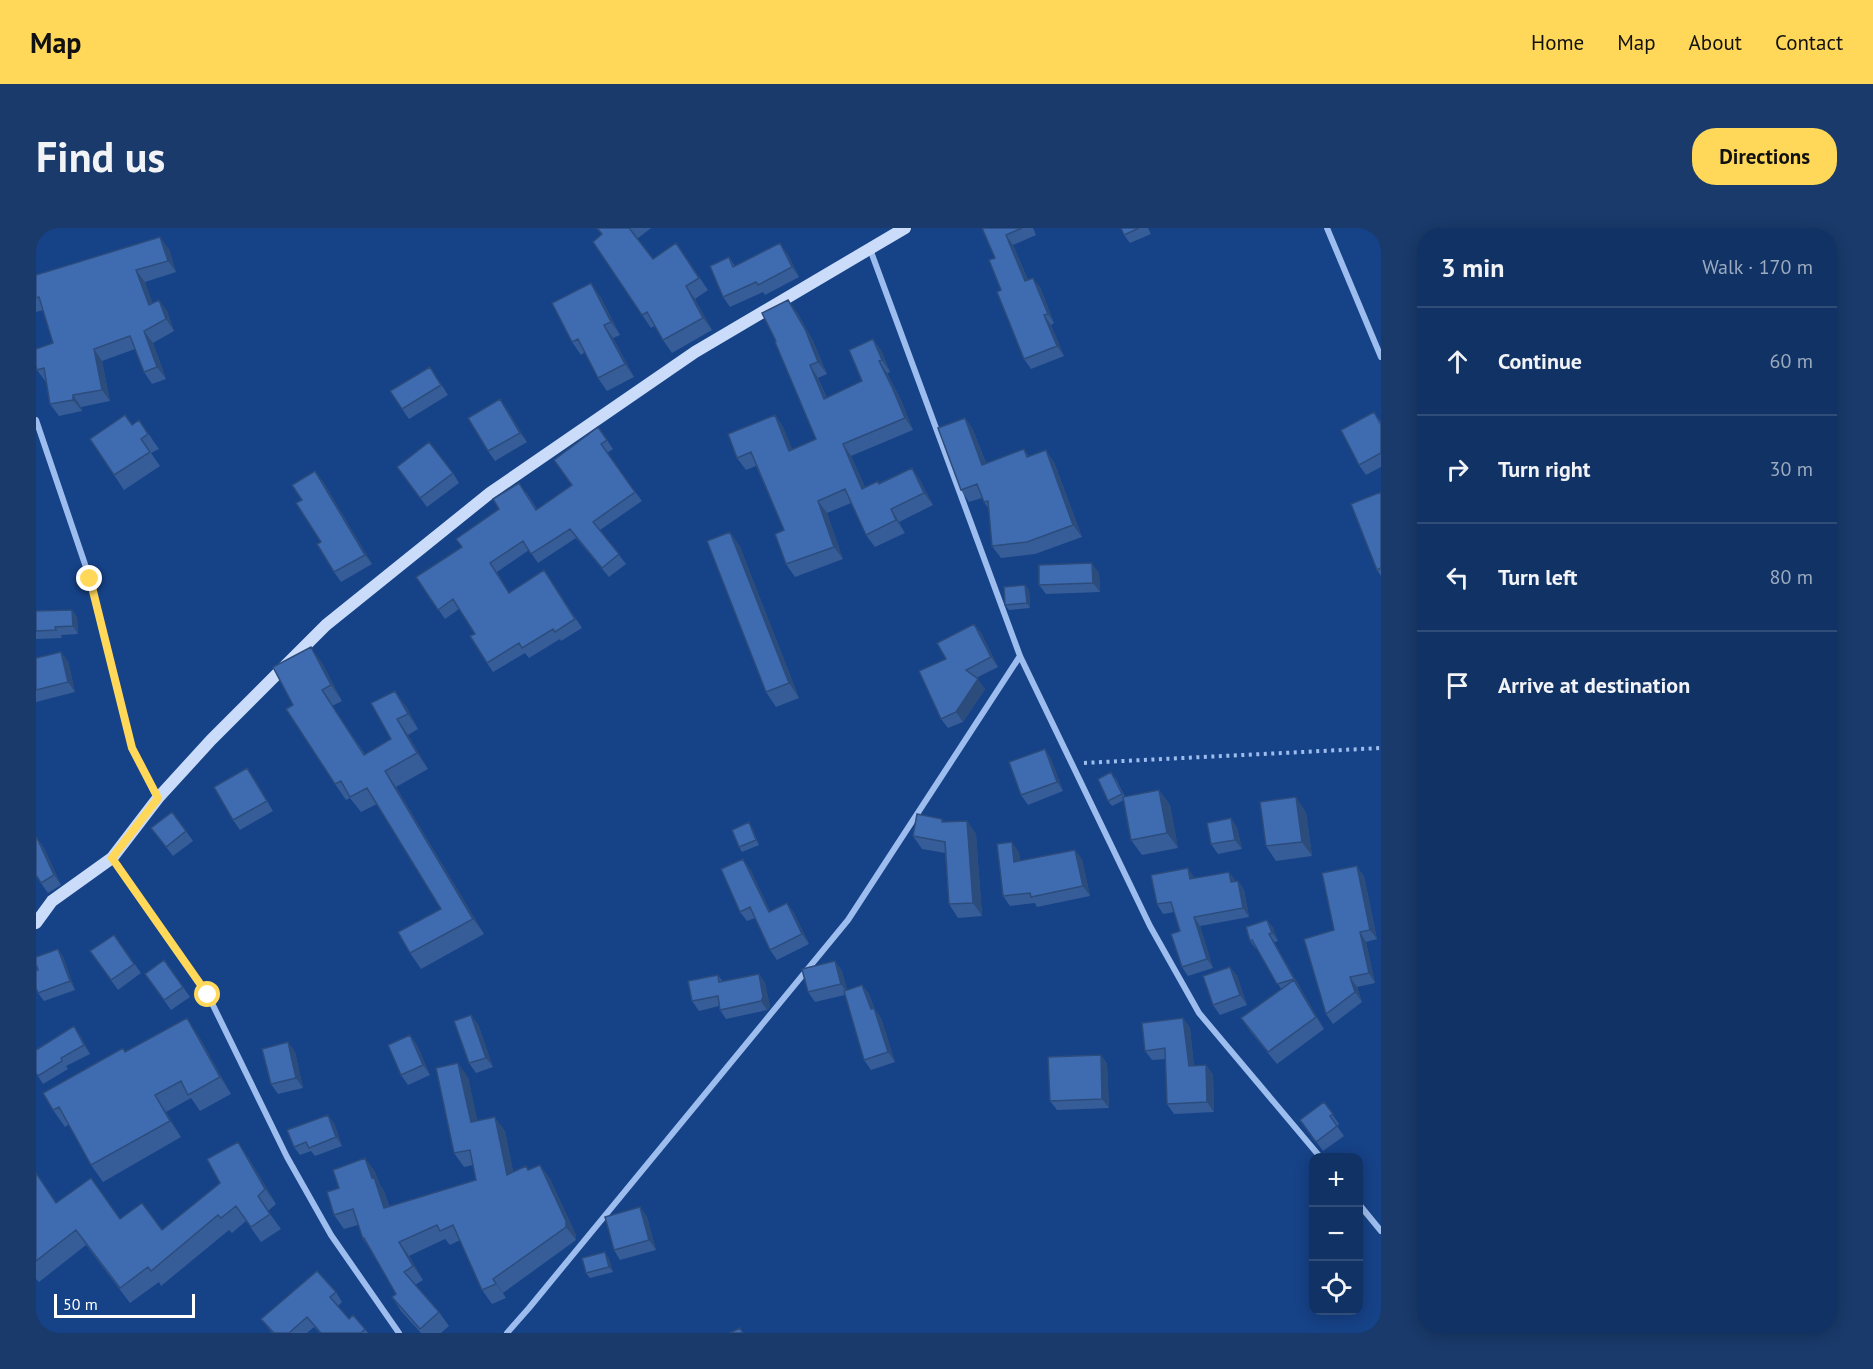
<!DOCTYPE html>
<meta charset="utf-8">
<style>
:root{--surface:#103265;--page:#193a6b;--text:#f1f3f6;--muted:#9caabf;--line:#304d79;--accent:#ffd759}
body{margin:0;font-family:"PT Sans",sans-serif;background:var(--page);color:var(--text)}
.controls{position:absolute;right:18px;bottom:18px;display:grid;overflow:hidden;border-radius:12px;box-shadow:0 3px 15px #0003}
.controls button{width:54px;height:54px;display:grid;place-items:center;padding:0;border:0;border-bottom:2px solid var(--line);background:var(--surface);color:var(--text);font:30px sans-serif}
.scale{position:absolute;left:18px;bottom:15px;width:141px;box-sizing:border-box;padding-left:6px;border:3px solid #fff;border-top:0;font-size:16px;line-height:21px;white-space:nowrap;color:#fff;-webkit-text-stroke:4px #164287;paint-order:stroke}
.stop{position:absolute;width:18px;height:18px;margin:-14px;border:4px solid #ffd759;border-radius:50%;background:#fff}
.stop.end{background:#ffd759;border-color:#fff;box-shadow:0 2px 6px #0008}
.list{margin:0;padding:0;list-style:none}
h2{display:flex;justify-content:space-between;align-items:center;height:78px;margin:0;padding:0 24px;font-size:26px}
h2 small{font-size:20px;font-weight:400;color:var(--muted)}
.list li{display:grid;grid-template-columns:39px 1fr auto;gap:18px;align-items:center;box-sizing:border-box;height:108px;padding:0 24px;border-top:2px solid var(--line)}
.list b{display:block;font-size:22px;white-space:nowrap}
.list em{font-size:20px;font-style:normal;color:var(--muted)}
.icon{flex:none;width:33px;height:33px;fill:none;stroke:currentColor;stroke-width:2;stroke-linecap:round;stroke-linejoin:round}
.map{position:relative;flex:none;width:1345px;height:1105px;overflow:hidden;border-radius:24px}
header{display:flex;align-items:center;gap:36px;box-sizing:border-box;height:84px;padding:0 30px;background:var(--accent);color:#111}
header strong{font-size:28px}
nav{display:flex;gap:33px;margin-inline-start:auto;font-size:21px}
.intro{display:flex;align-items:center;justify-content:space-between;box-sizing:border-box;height:144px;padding:0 36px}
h1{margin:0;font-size:42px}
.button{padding:15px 27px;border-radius:24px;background:var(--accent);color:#111;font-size:21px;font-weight:700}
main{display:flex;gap:36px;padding:0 36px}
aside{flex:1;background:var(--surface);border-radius:24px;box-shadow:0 3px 15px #0003}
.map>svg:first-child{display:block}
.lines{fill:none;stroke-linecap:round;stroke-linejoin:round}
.path{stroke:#9dbdee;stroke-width:4;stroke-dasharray:3 4.5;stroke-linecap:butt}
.street{stroke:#9dbdee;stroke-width:6}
.secondary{stroke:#cadcfa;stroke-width:12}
.wall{fill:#365d98}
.shaded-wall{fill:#2c4c7c}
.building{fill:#3f6cb1;stroke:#2c4c7c;stroke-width:1.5}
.route{stroke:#ffd759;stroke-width:8}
</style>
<header>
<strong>Map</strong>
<nav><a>Home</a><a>Map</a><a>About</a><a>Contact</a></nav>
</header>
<div class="intro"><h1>Find us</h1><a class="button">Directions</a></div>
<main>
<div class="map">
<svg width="1345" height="1105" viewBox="0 0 1345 1105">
<rect width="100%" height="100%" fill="#164287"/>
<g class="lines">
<!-- path -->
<path class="path" d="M1048,535l297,-15"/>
<!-- street -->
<path class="street" d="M1291,0l54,129
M834,21l150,407 130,270 49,87 122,145
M0,192l54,159 42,169 25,50
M76,630l96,137 79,162 44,78 68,98
M1322,975l23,28
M471,1105l22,-25 319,-388 172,-264"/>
<!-- secondary -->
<path class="secondary" d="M0,695l16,-22 60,-43 46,-60 53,-58 115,-115 164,-132 205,-141 210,-124"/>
</g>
<!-- wall -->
<path class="wall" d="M560,0h55l-14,11 16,20 23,-16 32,47 -13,9 17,31 -40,23 -9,-13 -9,-14 -3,2 -58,-86 9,-7z
M946,0h51l3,7 -23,10 15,35 12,7 14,36 -3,2 13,31 -33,13 -7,-10 -23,-69 -6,-32z
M1085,0h27l3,6 -21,9 -6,-8z
M133,21l7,23 -31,10 7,21 15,8 7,20 -21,12 13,36 -14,5 -8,-12 -9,-23 -33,12 8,40 -29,6 1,4 -23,5 -9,-12 -4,-22 -9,-12 16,-27 -10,-33 -7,2v-37z
M751,25l12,24 -34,18 -2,-3 -33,15 -7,-10 6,-40 6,9z
M564,68l20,39 -7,3 21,39 -27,14 -9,-13 -13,-26 -4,3 -9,-13z
M761,84l16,29 14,33 -9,4 9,20 35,-17 11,-42 9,13 8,20 -3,1 14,27 12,30 -62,26 14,31 14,-4 33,-15 8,12 13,25 -34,17 6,11 -30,14 -9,-12 -15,-32 -24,10 16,46 -48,18 -9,-13 -2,-34 -28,-64 -10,4 -9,-12 38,-43 8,12 9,22 24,-10 -40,-98z
M400,148l12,19 -39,24 -7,-10z
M471,181l20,33 -32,19 -7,-10z
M1338,184l7,10v45l-15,8 -7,-10z
M929,190l8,12 13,33 38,-14 5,8 25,5 28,75 -47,17 -34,4 -9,-12 -3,-37 -5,-7 -2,-4 -13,4 -8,-12z
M103,192l20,29 -8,4 9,13 -36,24 -34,-51 42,-14z
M562,199l15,22 -6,4 35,48 -42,29 26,34 -17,13 -33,-39 -38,25 -9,-13 -32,22 12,21 35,-23 38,58 -21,13 -1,-2 -31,19 -4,-5 -32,19 -6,-9 -12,-29 -16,-25 -14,10 -29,-42 46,-30 64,-55 11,17 35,-24z
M361,239l56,6 6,10 -32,24z
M286,252l50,84 -31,18 -7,-10 -32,-72z
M1345,264v84l-4,-6z
M694,304l10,15 59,151 -23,9 -10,-15z
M1063,345l1,19 -54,2 -7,-9z
M989,357l4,5 1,18 -21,2 -4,-5z
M36,382l5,7 1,17 -17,1 1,3 -26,1v-28z
M938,396l7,9 17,34 -22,11 9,11 -22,33 -15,6 -7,-9z
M0,430l32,3 7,31 -39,10z
M286,435l20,38 -10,5 33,48 26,-15 -20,-36 35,3 12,23 -10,6 20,34 -32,18 88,147 -63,35 -11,-16 31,-44 -64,-105 -16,8 -11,-14 -4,2 -11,-16 -42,-79z
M1009,521l6,10 12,32 -35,14 -7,-10z
M1079,549l10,20 34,-7 11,15 8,43 -36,7 -11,-15 -7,-40 -12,6 -4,-5z
M218,550l19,33 -33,19 -7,-10z
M1270,584l6,44 -36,5 -10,-15z
M1195,590l6,10 5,21 -24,5 -7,-10z
M931,593l9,13 6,82 -24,2 -9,-14 -4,-51 -23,-4 -9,-13 31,-14z
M716,599l7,18 -17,7 -3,-5z
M115,600l35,3 7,10 -20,15z
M1,610l7,10 17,37 -13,8 -12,-17z
M983,624l1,9 62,-2 8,37 -53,11 -2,-4 -25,3 -7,-10z
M714,641l20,42 17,-8 7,10 15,31 -32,16 -7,-10 -15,-32 -8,3 -7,-9z
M1328,648l13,63 -11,3 9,41 -18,4 5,15 -29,22 -7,-10z
M1158,649l1,1 43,3 6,9 5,27 -49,9 13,42 -25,8 -6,-9 -2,-36 -6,-19 -11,2 -6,-10z
M1231,692l6,8 5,13 -4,1 50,87 -47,35 -27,-33 -9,-13 40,-29 -24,-41 -1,1 -6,-8z
M78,707l27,38 -23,17 -28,-39z
M22,721l5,8 12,33 -31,11 -6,-8v-23z
M128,732l26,37 -19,13 -26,-36z
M799,733l7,10 5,19 15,-5 7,9 5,14 7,10 14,44 -24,8 -7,-10 -19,-65 -30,7 -7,-10z
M1194,739l7,9 10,29 -27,10 -7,-10z
M723,746l6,9 5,24 -3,3 -41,9 -6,-9 -1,-4 -20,5 -7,-10 26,-26 5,7z
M1147,790l7,10 4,38 12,-1 7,10 1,37 -40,2 -7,-10 -1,-45 -14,1 -7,-9z
M442,796l15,43 -17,6 -7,-10z
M38,798l6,9 10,19 -24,12 2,3 -25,15 -7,-11z
M162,807l33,59 -31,17 -9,-13 -25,14 15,25 -78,45 -12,-17 -22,-41 -4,3 -12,-17 73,-58z
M374,807l7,10 13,30 -22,10 -7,-10z
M252,814l7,10 8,36 -25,6 -7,-10z
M1065,827l6,9 2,44 -52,2 -7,-9z
M432,849l9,44 28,10 8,41 13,-6 3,4 11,-5 10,14 26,56v5l-73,53 3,5 -14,6 -10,-14 -22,-50 -10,5 -5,-6 -36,17 14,24 -8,5 24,27 10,14 -8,7h-20l-20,-22 -9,-14 4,-3 -23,-41 -10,-14 -5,-14 -14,4 -10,-14 5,-27 26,-30 10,14 5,13 4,6 5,15 87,-26 -3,-15 -9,2 -10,-14z
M1288,874l15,22 -2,2 7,10 -21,15 -23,-31z
M298,895l8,23 -27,10 -4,-5 -11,4 -6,-8z
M212,929l28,47 -8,7 13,18 -20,13 -15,-21 -14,12 -3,-3 -68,56 -2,-4 -29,21 -44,-58 -47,37 -3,-3v-106l20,30 106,27 58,-47z
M604,979l7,10 9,33 -36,10 -6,-10z
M572,1029l5,15 -23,6 -4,-5z
M300,1064l6,10 -4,4 11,13 16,10 3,4h-48l-6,-6 -7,6h-35l-11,-14z"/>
<!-- shaded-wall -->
<path class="shaded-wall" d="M970,7l7,10 19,46 -7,-10z
M124,9l9,12 7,23 -8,-11z
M744,15l7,10 12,24 -7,-10z
M100,42l9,12 13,35 -9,-12z
M997,50l7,9 14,36 -6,-9z
M555,55l9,13 20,39 -9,-13z
M650,58l9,13 17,31 -9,-12z
M123,72l8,11 7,20 -8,-12z
M752,72l9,12 16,29 14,33 -9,-12z
M1008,87l7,10 13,31 -7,-10z
M568,97l9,13 21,39 -9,-13z
M108,103l9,12 13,36 -9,-12z
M837,111l9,13 8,20 -8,-12z
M58,121l8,12 8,40 -8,-11z
M843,133l8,12 14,27 12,30 -8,-12z
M774,137l8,13 14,33 -8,-12z
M37,167l8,12 1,4 -9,-11z
M464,171l7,10 20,33 -7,-9z
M739,187l8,12 15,36 -9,-12z
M929,190l8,12 18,47 -9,-12z
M807,216l8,12 20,45 -9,-12z
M1010,222l8,12 28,75 -9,-12z
M876,240l8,12 13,25 -9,-12z
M279,243l7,9 50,84 -7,-9z
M782,273l9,12 16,46 -9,-12z
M855,281l8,13 6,11 -9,-13z
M694,304l10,15 59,151 -10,-15z
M1056,335l7,10 1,19 -7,-9z
M989,357l4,5 1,18 -3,-5z
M36,382l5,7 1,17 -5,-8z
M938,396l7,9 17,34 -7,-10z
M275,419l11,16 20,38 -11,-16z
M25,424l7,9 7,31 -7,-10z
M942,451l7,10 -22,33 -7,-10z
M359,463l11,15 12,23 -10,-15z
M361,491l11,16 20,34 -11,-16z
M1009,521l6,10 12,32 -6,-9z
M211,540l7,10 19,33 -6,-10z
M349,543l11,16 88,147 -11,-15z
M1123,562l11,15 8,43 -11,-15z
M1260,569l10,15 6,44 -10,-14z
M1195,590l6,10 5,21 -7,-9z
M931,593l9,13 6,82 -9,-13z
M713,594l3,5 7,18 -3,-5z
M1,610l7,10 17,37 -7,-10z
M976,614l7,10 2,20 -7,-10z
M1039,622l7,9 8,37 -7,-10z
M707,631l7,10 25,52 -6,-9z
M1321,638l7,10 13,63 -7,-9z
M1152,640l6,9 3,12 -7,-10z
M1193,644l7,9 -5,1z
M1202,653l6,9 5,27 -6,-9z
M751,675l7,10 15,31 -7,-10z
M1158,689l6,9 13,42 -6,-9z
M1231,692l6,8 5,13 -6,-8z
M1324,704l6,10 9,41 -6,-10z
M1233,706l5,8 26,45 -6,-8z
M22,721l5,8 12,33 -5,-9z
M799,733l7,10 6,23 -7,-10z
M1194,739l7,9 10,29 -7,-10z
M723,746l6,9 5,24 -3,3 -6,-9z
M1314,749l7,10 5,15 -7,-10z
M1258,752l9,12 21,37 -8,-12z
M826,757l7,9 8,24 -3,-10 7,10 14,44 -7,-10 -17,-43z
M435,787l7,9 15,43 -7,-9z
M151,790l11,17 33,59 -11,-17z
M1147,790l7,10 5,48 -6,-10z
M38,798l6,9 10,19 -6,-9z
M374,807l7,10 13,30 -7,-10z
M252,814l7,10 8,36 -7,-10z
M1065,827l6,9 2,44 -7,-9z
M422,835l10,14 13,59 -10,-14z
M1170,837l7,10 1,37 -7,-10z
M119,867l11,17 15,25 -11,-16z
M292,887l6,8 8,23 -6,-9z
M459,889l10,14 12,58 -10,-14z
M202,914l10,15 28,47 -11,-15z
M329,930l10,14 5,13 4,6 9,31 -9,-14z
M504,937l10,14 26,56v5l-10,-13z
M604,979l7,10 9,33 -7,-10z
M363,1014l10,14 14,24 -10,-14z
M569,1024l3,5 5,15 -4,-5z
M457,1051l10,14 3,5 -10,-14z"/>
<!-- building -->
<path class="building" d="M561,0h32l24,31 23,-16 23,35 -13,8 17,32 -40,22 -16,-28 -5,3 -49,-73 9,-8z
M946,0h40l-16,7 19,46 8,-3 15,36 -4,1 13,31 -33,13 -27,-67 4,-2 -12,-30 6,-2z
M1085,0h18l-15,7z
M124,9l8,24 -32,9 13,35 10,-5 7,19 -22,12 13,36 -13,5 -14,-36 -36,13 8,41 -29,5v5l-23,4 -6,-36 -7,2 -1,-4v-17l17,-6 -14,-46 -3,1v-23z
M744,15l12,24 -34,18 -2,-3 -33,15 -13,-31 19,-9 4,10z
M555,55l20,39 -7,3 21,39 -27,14 -20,-39 -6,3 -20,-39z
M752,72l17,29 13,33 -8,3 14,34 38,-18 -13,-31 24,-11 9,21 -3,1 13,26 13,31 -62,26 19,45 16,-8 1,3 33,-16 12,25 -33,16 5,11 -30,15 -21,-46 -27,12 16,46 -48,17 -11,-30 9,-4 -33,-78 -14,6 -9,-24 47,-19 14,36 27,-12 -41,-97 1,-1 -14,-28z
M394,139l11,18 -39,24 -12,-18z
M464,171l20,34 -32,18 -20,-33z
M1338,184l7,13v28l-22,12 -18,-35z
M89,187l7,10 7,-5 9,14 -7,5 9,13 -36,23 -24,-36z
M929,190l17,47 42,-16 3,8 19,-7 27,75 -46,17 -35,4 -4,-45 -4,1 -7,-18 -16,6 -23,-62z
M562,199l9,13 -6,4 34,48 -42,30 26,32 -17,14 -32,-39 -39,25 -8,-13 -33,22 19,30 35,-23 31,49 -20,13 -2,-3 -31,19 -3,-5 -32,20 -17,-27 5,-2 -22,-35 -15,11 -22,-33 46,-30 -6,-8 43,-30 -6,-10 26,-16 17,27 36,-25 -18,-25z
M393,214l24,31 -33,25 -23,-31z
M279,243l50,84 -31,17 -17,-28 4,-2 -25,-39 6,-3 -10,-15z
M1345,264v76l-4,2 -26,-66z
M694,304l59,151 -23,9 -59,-151z
M1056,335l1,20 -54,2v-20z
M989,357l2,18 -22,2 -1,-18z
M36,382l1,16 -18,1 1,3 -20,1v-20z
M938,396l17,33 -25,13 12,9 -22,33 -15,7 -22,-48 27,-12 -9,-16z
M275,419l20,38 -9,5 42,65 27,-16 -20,-36 24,-12 13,23 -11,5 20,34 -32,18 88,148 -63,34 -12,-21 43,-23 -74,-121 -17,9 -9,-16 -6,3 -49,-75 7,-4 -20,-38z
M25,424l7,30 -32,8v-32z
M1009,521l12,33 -36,13 -12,-33z
M211,540l20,33 -34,19 -19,-33z
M1075,544l11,22 -14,7 -10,-22z
M1123,562l8,43 -36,7 -8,-43z
M1260,569l6,45 -36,4 -6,-44z
M136,584l14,19 -20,16 -15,-19z
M881,586l25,5v3l25,-1 6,82 -24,1 -4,-62 -32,-6z
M1195,590l4,22 -24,4 -4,-21z
M713,594l7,18 -17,7 -7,-17z
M0,610h1l17,37 -13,8 -5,-8z
M976,614l2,20 61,-12 8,36 -52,11 -1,-4 -27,3 -6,-52z
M707,631l26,53 18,-9 15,31 -32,16 -20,-43 -10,5 -19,-43z
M1321,638l13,64 -10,2 9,41 -19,4 5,15 -29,22 -22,-75 30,-9 -12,-57z
M1152,640l2,11 39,-7 2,10 7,-1 5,27 -49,9 13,42 -25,8 -11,-33 9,-3 -9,-29 -14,2 -6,-29z
M1231,692l5,13 -3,1 25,45 -17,5 -25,-44 -2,1 -4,-14z
M78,707l20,29 -23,16 -21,-29z
M22,721l12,32 -32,12 -2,-5v-18h2l-2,-6v-7z
M128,732l19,27 -19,13 -19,-26z
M799,733l6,23 -33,8 -6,-23z
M1194,739l10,28 -27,10 -10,-29z
M723,746l4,23 -2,4 -41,9 -2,-14 -26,5 -4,-20 30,-6 1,7z
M1258,752l22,37 -48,35 -27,-34z
M826,757l9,24 3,-1 14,44 -24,8 -20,-69z
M435,787l15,43 -17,5 -15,-42z
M151,790l33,59 -32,18 -7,-14 -26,14 15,26 -79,44 -32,-58 -6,3 -10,-17 80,-45 2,4z
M1147,790l6,48 17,-1 1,37 -40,2 -2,-56 -20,3 -3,-28z
M38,798l10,19 -23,13 1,3 -24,15 -2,-3v-23z
M374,807l13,30 -22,10 -13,-30z
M252,814l8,36 -25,6 -9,-35z
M1065,827l1,44 -52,2 -2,-44z
M422,835l13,59 24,-5 12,58 19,-9 2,4 12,-5 26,56v6l-73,52 3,5 -14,6 -29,-65 -13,6 -3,-6 -38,17 14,24 -9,6 35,40 -19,17 -28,-32 4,-3 -32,-56 -1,1 -10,-30 -19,6 -7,-23 12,-4 -6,-18 32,-12 7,20 2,-1 10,31 92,-28 -6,-30 -16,3 -18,-85z
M1288,874l9,12 -3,2 7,10 -21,16 -16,-22z
M292,887l8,22 -27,11 -3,-6 -12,5 -7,-17z
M202,914l27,47 -7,7 12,18 -19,13 -15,-21 -15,12 -3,-3 -67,56 -3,-4 -28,21 -44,-58 -40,31v-88l20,30 35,-25 29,41 22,-16 20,27 58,-47 -13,-24z
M604,979l9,33 -35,10 -9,-33z
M569,1024l4,15 -23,6 -4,-15z
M281,1043l19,21 -6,5 19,22 4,-4 12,14 -4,4h-40l-14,-16 -18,16h-15l-13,-14z
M704,1100l3,5h-13z"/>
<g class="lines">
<!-- route -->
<path class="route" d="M54,351l42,169 26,50 -46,60 96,137"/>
</g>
</svg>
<div class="controls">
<button>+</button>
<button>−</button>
<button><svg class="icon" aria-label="locate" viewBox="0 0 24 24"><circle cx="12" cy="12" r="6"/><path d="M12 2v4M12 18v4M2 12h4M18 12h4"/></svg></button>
</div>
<div class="scale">50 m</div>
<div class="stop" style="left:172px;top:767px"></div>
<div class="stop end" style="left:54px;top:351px"></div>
</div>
<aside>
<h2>3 min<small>Walk · 170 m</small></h2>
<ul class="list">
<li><svg class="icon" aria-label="ahead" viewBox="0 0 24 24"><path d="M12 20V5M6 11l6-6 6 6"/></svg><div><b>Continue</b></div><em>60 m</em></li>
<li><svg class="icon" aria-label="right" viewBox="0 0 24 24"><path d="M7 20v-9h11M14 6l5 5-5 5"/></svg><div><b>Turn right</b></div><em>30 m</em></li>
<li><svg class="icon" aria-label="left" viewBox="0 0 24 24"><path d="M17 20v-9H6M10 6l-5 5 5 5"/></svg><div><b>Turn left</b></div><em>80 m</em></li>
<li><svg class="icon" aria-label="arrive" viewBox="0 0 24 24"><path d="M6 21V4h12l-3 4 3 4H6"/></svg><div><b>Arrive at destination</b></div></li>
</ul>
</aside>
</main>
